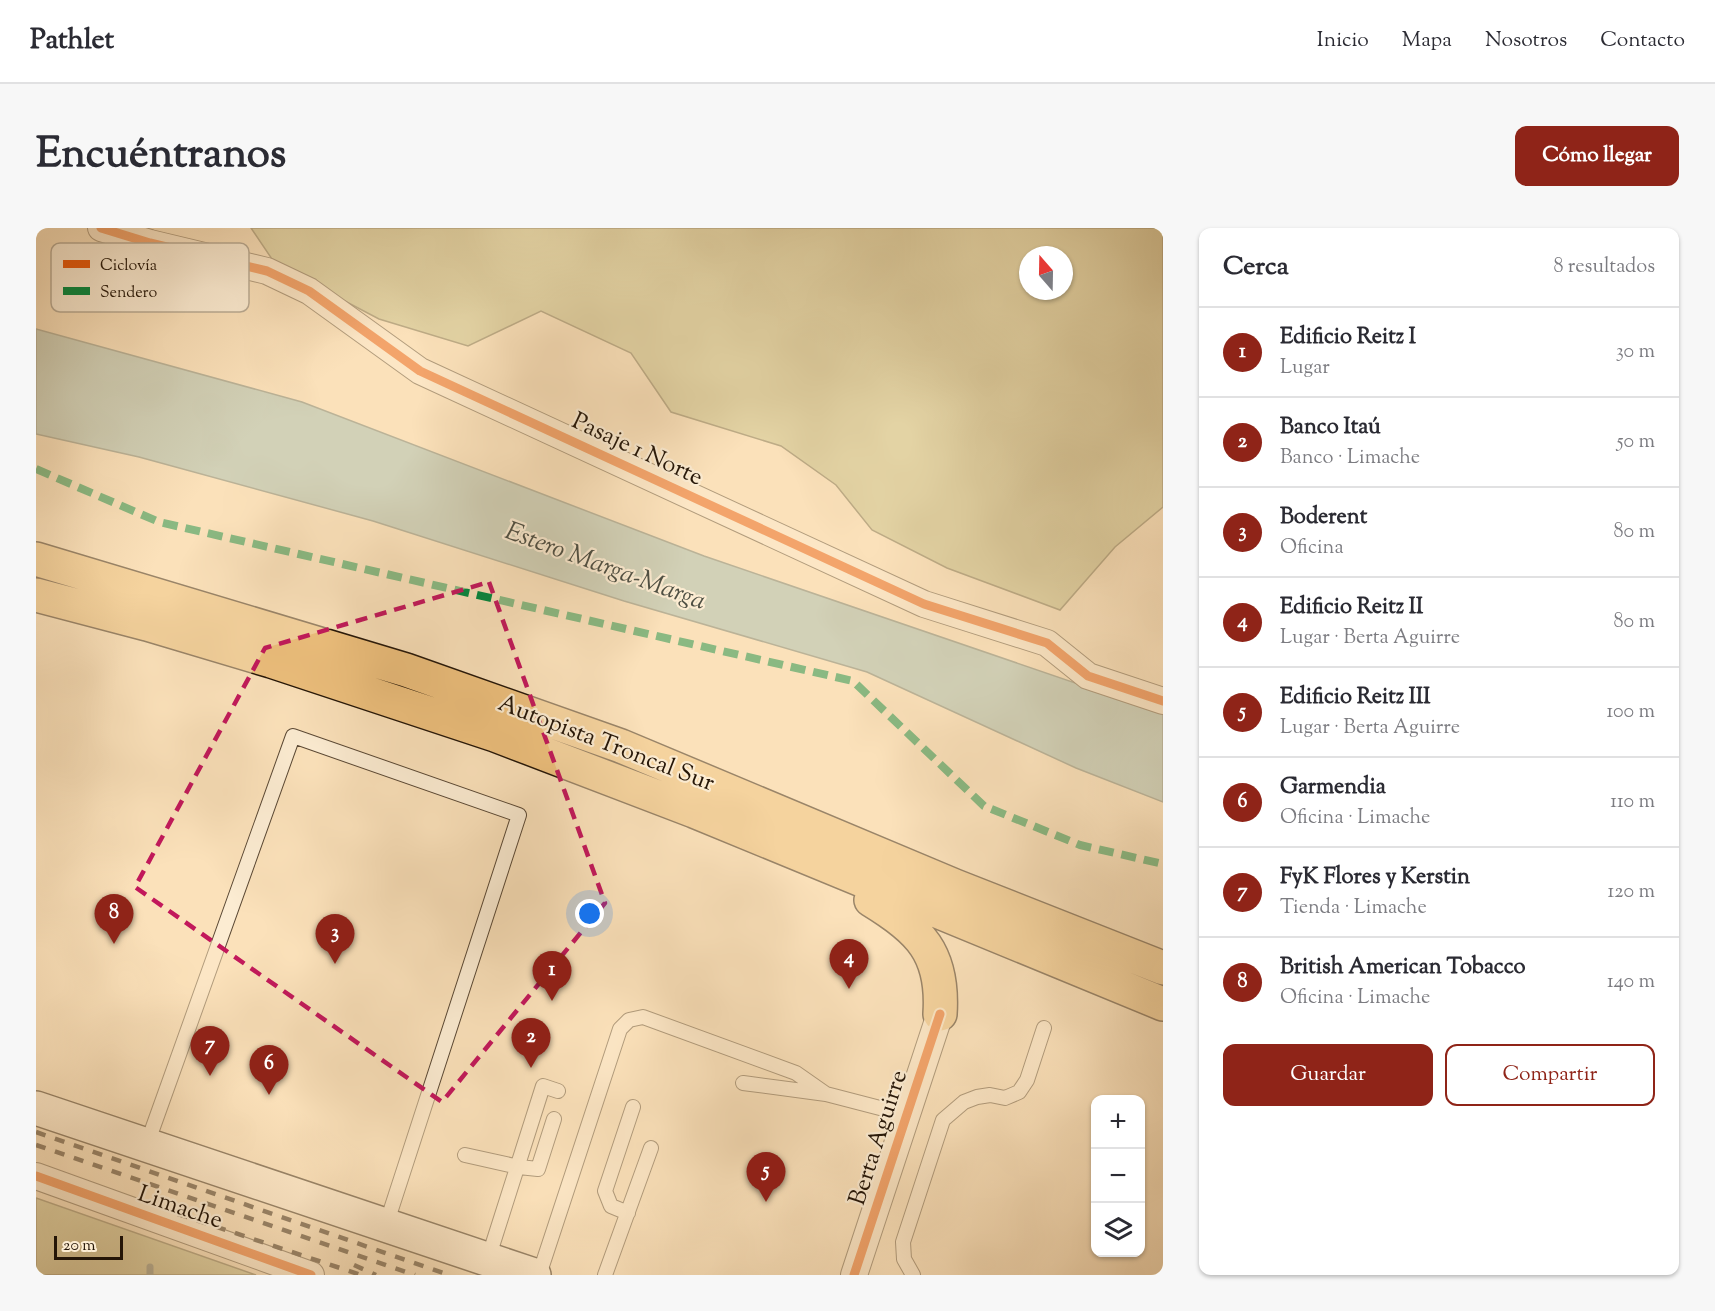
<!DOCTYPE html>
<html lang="es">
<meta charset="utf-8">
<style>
:root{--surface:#fff;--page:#f7f7f7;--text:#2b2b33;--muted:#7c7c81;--line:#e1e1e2;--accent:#8f2418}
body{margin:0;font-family:"Sorts Mill Goudy",serif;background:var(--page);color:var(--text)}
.controls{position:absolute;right:18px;bottom:18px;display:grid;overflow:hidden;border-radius:12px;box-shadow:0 2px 4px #0004}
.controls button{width:54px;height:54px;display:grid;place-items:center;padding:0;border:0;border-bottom:2px solid var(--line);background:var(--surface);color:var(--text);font:30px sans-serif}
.compass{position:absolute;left:983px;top:18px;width:54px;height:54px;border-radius:50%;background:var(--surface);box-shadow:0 2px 4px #0004;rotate:340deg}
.scale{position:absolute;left:18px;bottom:15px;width:69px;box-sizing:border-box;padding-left:6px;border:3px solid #241507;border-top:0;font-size:16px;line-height:21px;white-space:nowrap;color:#241507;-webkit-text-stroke:4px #fcecd2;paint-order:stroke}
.you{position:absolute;left:554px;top:686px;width:21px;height:21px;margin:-15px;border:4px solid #fff;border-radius:50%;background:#1a73e8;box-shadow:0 0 0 9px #1a73e833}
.badge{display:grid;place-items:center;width:39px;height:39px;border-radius:50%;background:var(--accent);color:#fff;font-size:20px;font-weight:700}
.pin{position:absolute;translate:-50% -50px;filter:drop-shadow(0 2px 3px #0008)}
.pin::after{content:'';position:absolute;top:32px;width:21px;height:18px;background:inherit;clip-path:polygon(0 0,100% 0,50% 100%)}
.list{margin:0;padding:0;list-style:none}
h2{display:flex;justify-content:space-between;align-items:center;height:78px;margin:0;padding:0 24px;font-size:26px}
h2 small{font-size:20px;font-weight:400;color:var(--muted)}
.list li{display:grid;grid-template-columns:39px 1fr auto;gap:18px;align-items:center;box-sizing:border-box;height:90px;padding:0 24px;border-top:2px solid var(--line)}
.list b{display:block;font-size:22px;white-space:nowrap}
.list p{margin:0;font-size:20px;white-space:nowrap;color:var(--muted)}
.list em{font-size:20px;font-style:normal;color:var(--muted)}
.actions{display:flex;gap:12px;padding:18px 24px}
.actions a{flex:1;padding:14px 0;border:2px solid var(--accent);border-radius:12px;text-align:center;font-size:21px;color:var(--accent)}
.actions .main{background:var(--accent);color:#fff}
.icon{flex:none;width:33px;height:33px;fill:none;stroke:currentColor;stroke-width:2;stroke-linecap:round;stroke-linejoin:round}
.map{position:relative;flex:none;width:1127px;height:1047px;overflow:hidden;border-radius:12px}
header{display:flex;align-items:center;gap:36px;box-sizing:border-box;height:84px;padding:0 30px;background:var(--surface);border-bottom:2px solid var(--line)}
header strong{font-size:28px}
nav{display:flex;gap:33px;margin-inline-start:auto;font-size:21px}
.intro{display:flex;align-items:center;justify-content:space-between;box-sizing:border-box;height:144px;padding:0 36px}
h1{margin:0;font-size:42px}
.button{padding:15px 27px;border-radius:12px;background:var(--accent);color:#fff;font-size:21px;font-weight:700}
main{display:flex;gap:36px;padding:0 36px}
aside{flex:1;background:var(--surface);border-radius:12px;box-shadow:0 2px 4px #0004}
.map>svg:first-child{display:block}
.green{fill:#c5c18b;stroke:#746b49;stroke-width:1.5;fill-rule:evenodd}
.water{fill:#9fbdb4;stroke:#6e7a6f;stroke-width:1.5}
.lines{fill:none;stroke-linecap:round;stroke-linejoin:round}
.stream{stroke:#6e7a6f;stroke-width:7}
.service-casing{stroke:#5a4834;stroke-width:16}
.minor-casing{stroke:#5a4834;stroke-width:28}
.secondary-casing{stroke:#241507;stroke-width:36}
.motorway-casing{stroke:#241507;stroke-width:36}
.service{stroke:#fcecd2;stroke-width:14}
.minor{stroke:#fcecd2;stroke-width:26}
.secondary{stroke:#fcecd2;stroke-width:33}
.motorway{stroke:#eec07d;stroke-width:33}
.rail{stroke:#241507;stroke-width:4.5;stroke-dasharray:10 10;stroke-linecap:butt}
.quiet{stroke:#00873e;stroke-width:8;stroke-dasharray:15 8;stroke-linecap:butt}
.cycleway-casing{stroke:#fcecd2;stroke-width:13}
.cycleway{stroke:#e8590c;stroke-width:9}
.marked{fill:none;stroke:#c2185b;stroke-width:4.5;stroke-dasharray:12 8;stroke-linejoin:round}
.labels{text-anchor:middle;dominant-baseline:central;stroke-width:4.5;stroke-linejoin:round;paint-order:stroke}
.street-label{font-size:24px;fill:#241507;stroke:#fcecd2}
.water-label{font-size:26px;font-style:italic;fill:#4f5044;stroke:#fcecd2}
.key{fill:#fcecd2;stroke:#bbac95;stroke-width:1.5}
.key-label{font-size:16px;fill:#241507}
</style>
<header>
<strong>Pathlet</strong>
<nav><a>Inicio</a><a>Mapa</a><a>Nosotros</a><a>Contacto</a></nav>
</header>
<div class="intro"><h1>Encuéntranos</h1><a class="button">Cómo llegar</a></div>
<main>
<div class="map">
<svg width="1127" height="1047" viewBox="0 0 1127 1047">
<rect width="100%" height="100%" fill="#fbe1ba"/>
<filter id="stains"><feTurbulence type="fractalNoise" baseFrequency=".00333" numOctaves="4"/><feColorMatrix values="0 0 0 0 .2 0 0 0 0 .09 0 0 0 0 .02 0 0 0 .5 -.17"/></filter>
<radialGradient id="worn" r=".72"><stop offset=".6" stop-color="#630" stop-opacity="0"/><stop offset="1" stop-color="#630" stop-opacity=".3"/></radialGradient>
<!-- green -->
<path class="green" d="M215,0h912v279l-48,40 -55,63 -113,-42 -75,-38 -36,-45 -55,-39 -110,-34 -40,-59 -90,-42 -73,35 -89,-27 -103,-54zM992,27h36v36h-36z
M0,970l220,77h-220z"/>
<!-- water -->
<path class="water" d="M0,101l266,73 402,154 459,157v89l-87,-34 -209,-96 -243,-71 -251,-80 -234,-64 -103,-23z"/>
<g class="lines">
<!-- stream -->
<path class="stream" d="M114,1039v8"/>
<defs>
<path id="service" d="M707,855l83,11 81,21
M111,916l146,-408 226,79 -133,410
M429,927l54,12 19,2 16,-50
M592,985l-17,-7 -6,-15 28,-84
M452,1031l55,-173 15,5
M503,1047l81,-246 9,-9 14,-3 153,56 30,21
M569,1047l46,-127
M877,1047l-9,-16 -1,-17 40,-122 21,-18 13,-5 13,-2 15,3 14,-6 8,-12 17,-52"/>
<path id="minor" d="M65,0l49,15 117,28 42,20 111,80 504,233 123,39 41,33 75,25
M0,948l275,99
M818,1047l86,-261"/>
<path id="secondary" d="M0,880l498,167"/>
<path id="motorway" d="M0,331l370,111 215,76 334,140 208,82
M0,367l111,29 124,37 224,74 199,76 469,193
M835,672c49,30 73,53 69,114"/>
</defs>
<!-- service casing -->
<use href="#service" class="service-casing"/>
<!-- minor casing -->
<use href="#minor" class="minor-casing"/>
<!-- secondary casing -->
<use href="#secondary" class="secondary-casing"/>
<!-- motorway casing -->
<use href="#motorway" class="motorway-casing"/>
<!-- service -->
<use href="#service" class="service"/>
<!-- minor -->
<use href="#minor" class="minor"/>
<!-- secondary -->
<use href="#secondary" class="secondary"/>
<!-- motorway -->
<use href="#motorway" class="motorway"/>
<!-- rail -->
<path class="rail" d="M0,904l413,143
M0,917l379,130
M142,986l183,61
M318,1037l22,10"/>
<!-- quiet -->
<path class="quiet" d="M0,241l123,53 694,159 131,125 96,39 83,19"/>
<defs>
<path id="cycleway" d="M65,0l49,15 117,28 42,20 111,80 504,233 123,39 41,33 75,25
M0,948l275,99
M818,1047l86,-261"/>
</defs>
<!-- cycleway casing -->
<use href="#cycleway" class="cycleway-casing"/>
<!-- cycleway -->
<use href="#cycleway" class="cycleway"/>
</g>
<!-- marked area -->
<path d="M0 0H1127V1047H0ZM453,354l116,321 -163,199 -307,-215 130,-239z" fill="#fbe1ba" fill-opacity=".55" fill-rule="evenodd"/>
<path class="marked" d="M453,354l116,321 -163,199 -307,-215 130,-239z"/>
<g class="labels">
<!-- street labels -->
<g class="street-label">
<text transform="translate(601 222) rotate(25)">Pasaje 1 Norte</text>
<text transform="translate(570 516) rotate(21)">Autopista Troncal Sur</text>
<text transform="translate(843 910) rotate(-72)">Berta Aguirre</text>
<text transform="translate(144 980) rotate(19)">Limache</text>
</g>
<!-- water labels -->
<g class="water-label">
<text transform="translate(569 339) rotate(20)">Estero Marga-Marga</text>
</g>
</g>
<!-- legend -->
<rect x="15" y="15" width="198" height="69" rx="9" class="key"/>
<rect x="27" y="32" width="27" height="8" fill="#e8590c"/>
<rect x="27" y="59" width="27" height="8" fill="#00873e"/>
<g class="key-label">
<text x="64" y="42">Ciclovía</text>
<text x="64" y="69">Sendero</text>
</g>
<rect width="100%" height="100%" filter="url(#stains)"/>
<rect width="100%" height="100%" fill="url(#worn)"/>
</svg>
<div class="controls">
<button>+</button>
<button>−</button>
<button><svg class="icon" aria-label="layers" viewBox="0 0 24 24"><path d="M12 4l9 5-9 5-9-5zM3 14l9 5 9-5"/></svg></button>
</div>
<svg class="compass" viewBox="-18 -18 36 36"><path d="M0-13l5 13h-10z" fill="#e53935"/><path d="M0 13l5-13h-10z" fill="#7c7c81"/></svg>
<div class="scale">20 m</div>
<div class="you"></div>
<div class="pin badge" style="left:516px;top:773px">1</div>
<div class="pin badge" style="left:495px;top:840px">2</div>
<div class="pin badge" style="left:299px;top:736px">3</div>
<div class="pin badge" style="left:813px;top:761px">4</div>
<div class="pin badge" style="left:730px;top:974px">5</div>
<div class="pin badge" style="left:233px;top:867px">6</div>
<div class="pin badge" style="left:174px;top:848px">7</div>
<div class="pin badge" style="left:78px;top:716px">8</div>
</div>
<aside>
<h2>Cerca<small>8 resultados</small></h2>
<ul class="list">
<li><span class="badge">1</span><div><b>Edificio Reitz I</b><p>Lugar</p></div><em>30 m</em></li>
<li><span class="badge">2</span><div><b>Banco Itaú</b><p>Banco · Limache</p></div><em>50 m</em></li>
<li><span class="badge">3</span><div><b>Boderent</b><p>Oficina</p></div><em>80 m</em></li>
<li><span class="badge">4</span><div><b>Edificio Reitz II</b><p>Lugar · Berta Aguirre</p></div><em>80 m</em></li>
<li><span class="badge">5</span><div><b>Edificio Reitz III</b><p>Lugar · Berta Aguirre</p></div><em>100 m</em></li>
<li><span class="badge">6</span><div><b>Garmendia</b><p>Oficina · Limache</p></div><em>110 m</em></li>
<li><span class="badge">7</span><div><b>FyK Flores y Kerstin</b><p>Tienda · Limache</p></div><em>120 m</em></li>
<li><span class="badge">8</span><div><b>British American Tobacco</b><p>Oficina · Limache</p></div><em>140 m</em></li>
</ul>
<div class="actions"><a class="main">Guardar</a><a>Compartir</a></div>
</aside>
</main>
